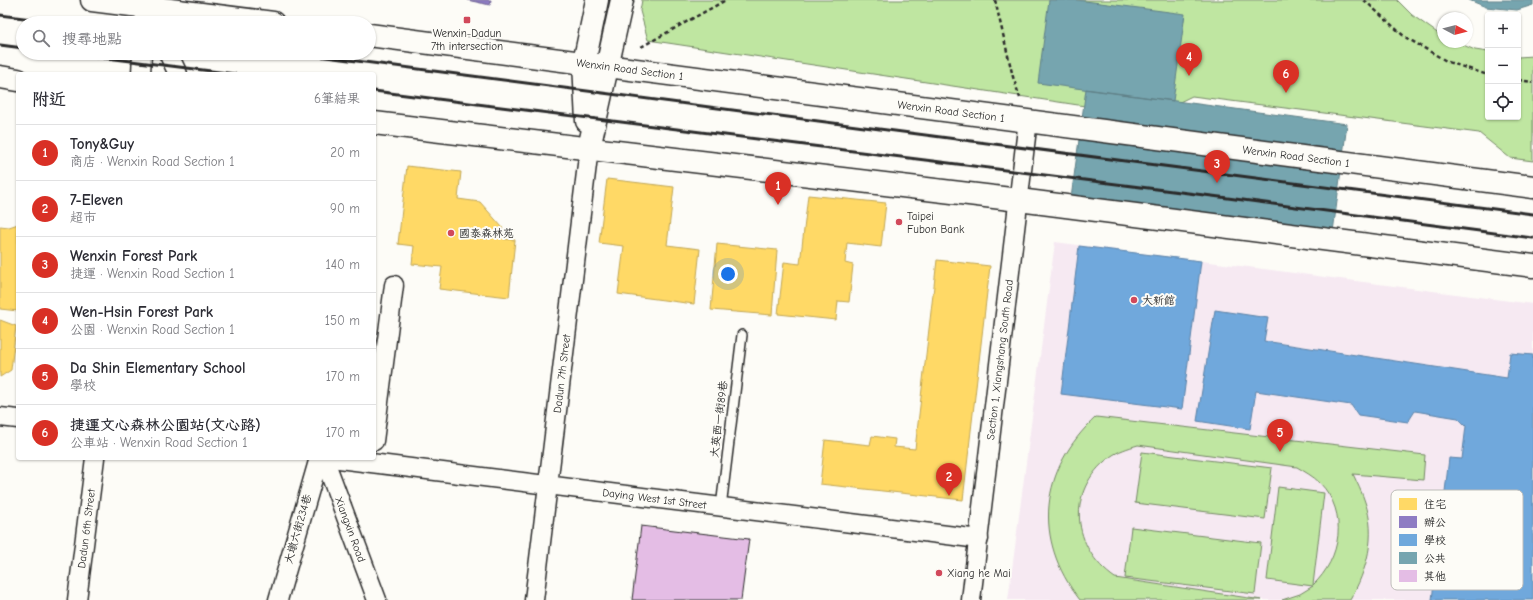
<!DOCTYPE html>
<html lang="zh-TW">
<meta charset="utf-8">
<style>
:root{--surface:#fff;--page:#f7f7f7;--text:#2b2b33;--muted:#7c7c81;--line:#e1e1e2;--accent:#d93025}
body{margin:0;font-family:"Comic Neue","LXGW WenKai TC",sans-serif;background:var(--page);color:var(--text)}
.controls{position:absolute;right:12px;top:12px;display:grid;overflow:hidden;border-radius:4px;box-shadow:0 1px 3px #0004}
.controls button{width:36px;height:36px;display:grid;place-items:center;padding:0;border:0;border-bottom:1px solid var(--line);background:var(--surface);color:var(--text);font:20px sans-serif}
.compass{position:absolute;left:1437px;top:12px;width:36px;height:36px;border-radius:50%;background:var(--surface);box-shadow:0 1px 3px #0004;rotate:97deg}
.you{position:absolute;left:728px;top:274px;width:14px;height:14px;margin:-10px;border:3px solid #fff;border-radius:50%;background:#1a73e8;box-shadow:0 0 0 6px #1a73e833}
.badge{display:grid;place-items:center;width:26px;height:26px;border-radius:50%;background:var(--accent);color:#fff;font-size:13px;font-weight:700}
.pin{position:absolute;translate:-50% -33px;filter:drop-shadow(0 1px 2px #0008)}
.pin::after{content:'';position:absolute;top:21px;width:14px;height:12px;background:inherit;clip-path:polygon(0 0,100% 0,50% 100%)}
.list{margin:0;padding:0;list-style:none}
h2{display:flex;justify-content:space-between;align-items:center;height:52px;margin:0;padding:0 16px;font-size:17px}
h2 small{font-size:13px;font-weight:400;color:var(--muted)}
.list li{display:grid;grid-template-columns:26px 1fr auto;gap:12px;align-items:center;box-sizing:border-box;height:56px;padding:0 16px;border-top:1px solid var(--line)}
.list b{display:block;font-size:15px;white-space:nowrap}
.list p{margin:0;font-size:13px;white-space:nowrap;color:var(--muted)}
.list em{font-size:13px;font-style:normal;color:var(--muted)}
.icon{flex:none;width:22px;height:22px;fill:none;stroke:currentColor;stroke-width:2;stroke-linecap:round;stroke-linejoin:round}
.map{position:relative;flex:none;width:1533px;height:600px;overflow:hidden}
.search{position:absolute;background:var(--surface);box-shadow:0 1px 3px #0004;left:16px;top:16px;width:360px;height:44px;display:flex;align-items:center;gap:10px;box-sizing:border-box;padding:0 14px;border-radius:22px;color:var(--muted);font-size:15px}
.panel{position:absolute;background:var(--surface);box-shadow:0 1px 3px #0004;left:16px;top:72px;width:360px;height:388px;border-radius:4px}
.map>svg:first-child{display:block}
.built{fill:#f6e9f2}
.green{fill:#bfe6a1;stroke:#758866}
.homes{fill:#ffd966;stroke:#bfa554}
.offices{fill:#8e7cc3;stroke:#706495}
.schools{fill:#6fa8dc;stroke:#5b82a7}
.public{fill:#76a5af;stroke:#608087}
.building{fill:#e4bde5;stroke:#2b2b2b}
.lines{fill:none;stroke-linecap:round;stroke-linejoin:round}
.service-casing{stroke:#2b2b2b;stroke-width:12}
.minor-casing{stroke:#2b2b2b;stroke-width:21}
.tertiary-casing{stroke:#2b2b2b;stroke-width:25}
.secondary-casing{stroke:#2b2b2b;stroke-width:25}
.path{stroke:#2b2b2b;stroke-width:2.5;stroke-dasharray:4 3;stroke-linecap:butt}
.service{stroke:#fdfcf7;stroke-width:9}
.minor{stroke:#fdfcf7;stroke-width:18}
.tertiary{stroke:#fdfcf7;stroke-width:22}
.secondary{stroke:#fdfcf7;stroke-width:22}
.rail{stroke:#2b2b2b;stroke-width:3}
.poi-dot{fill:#d1495b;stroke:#fdfcf7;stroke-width:1.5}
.labels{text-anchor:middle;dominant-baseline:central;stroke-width:4;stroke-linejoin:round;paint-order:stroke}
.poi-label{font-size:11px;fill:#2b2b2b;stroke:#fdfcf7;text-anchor:start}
.street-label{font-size:11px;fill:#2b2b2b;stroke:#fdfcf7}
.key{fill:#fdfcf7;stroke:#bebdba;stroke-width:1}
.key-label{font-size:11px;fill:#2b2b2b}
</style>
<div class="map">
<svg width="1533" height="600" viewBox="0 0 1533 600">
<rect width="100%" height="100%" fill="#fdfcf7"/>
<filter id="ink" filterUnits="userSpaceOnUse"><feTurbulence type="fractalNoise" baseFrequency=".025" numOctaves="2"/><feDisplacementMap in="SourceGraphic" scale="8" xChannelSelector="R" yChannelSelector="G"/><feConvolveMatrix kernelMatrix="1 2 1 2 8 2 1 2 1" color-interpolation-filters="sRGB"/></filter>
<g filter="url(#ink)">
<!-- built -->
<path class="built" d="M1055,242l478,62v296h-525z"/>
<!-- green -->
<path class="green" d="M642,0h755l15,15 31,22v5h13l19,8 13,2v65h30v-60l15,-1v105l-23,-3 -31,-25 -287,-37 -41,20 -503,-76 -8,-29z
M1096,417l329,38 -2,25 -70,-6c4,9 9,18 12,28 12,34 2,68 -15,98h-68l18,-6 13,-8 -46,-6 11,-93 46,6 -11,92c28,-26 36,-72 7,-102 -7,-7 -15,-11 -23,-16l-159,-22c-10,3 -20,6 -28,12 -45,34 -38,91 5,121l147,22h-182c-48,-61 -40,-131 16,-183z
M1142,452l130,16 -7,51 -130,-16z
M1131,527l130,16 -6,51 -130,-16z"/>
<!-- homes -->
<path class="homes" d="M407,166l54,6 -3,27 22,3 22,25 2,12 11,1 -6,57 -70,-8 3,-22 -30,-3 2,-18 -16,-2z
M607,179l67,8 -7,58 33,4 -6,55 -76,-10 6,-48 -25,-3z
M808,195l78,8 -5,44 -34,-4 -2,20 8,2 -4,37 -11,-1 -2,19 -58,-6 6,-52 16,2z
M18,224v87l-18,-2v-83l9,1z
M717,244l60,6 -5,65 -61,-5z
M937,260l53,6 -27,234 -143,-16 5,-44 45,5 2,-9 23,3 -1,8 21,2z
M0,320l16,6 -5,44 -11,7z"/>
<!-- offices -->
<path class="offices" d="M467,0h24l-1,5z"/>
<!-- schools -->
<path class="schools" d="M1079,246l122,15 -19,148 -121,-15z
M1215,310l53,8 -4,23 243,37 3,-25 23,2v245h-101l17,-142 13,1 4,-33 -8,-8 -43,-7 -7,11 -50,-7 -7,-10 -95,-14 -6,38 -53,-8z"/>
<!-- public -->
<path class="public" d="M1049,0h28l108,14 -12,87 -135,-18z
M1469,0h64v5l-16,5 -31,-3z
M1086,89l261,35 -14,108 -262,-34z"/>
<!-- building -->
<path class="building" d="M641,526l108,13 -8,61h-109z"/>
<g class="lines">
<defs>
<path id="service" d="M721,507l21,-172"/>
<g id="minor">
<path d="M144,23l3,-23"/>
<path d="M168,53l10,21"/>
<path d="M141,74l1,-21"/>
<path d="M0,417l18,2"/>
<path d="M374,441l20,-156"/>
<path id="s1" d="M324,458l53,142"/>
<path id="s2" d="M331,458l648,81"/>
<path id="s3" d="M77,600l18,-142"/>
<path d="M278,600l41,-142"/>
<path id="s4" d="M534,600l55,-452"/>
<path id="s5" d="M971,600l57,-480"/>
</g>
<path id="tertiary" d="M587,121l-3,-58 13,-63
M589,148l33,-148"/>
<g id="secondary">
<path d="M92,0l181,23"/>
<path id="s6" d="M369,35l1164,152"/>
<path d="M0,77l18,3"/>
<path d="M374,123l645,77 514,66"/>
</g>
</defs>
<!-- service casing -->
<use href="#service" class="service-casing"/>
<!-- minor casing -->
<use href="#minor" class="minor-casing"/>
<!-- tertiary casing -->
<use href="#tertiary" class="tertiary-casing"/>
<!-- secondary casing -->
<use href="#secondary" class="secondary-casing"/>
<!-- path -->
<path class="path" d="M995,0l18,77 7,21
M1364,0l41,37 43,25 40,13
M641,47l85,-47
M1518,80l15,2"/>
<!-- service -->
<use href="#service" class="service"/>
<!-- minor -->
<use href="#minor" class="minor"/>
<!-- tertiary -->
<use href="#tertiary" class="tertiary"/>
<!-- secondary -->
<use href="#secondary" class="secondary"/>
<!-- rail -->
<path class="rail" d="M0,15l63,8
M0,45l23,3
M67,53l168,21
M295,53l1238,161
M374,91l846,106 313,41"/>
</g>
</g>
<!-- markers -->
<g class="poi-dot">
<rect x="463" y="16" width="8" height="8" rx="2"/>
<circle cx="899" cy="222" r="4"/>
<circle cx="451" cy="233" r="4"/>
<circle cx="1134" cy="300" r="4"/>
<circle cx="939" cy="573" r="4"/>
</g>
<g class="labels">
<!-- poi labels -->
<g class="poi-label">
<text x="467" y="33" text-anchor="middle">Wenxin-Dadun<tspan x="467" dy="13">7th intersection</tspan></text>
<text x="907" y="216">Taipei<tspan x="907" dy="13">Fubon Bank</tspan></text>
<text x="459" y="233">國泰森林苑</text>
<text x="1142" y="300">大新館</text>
<text x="947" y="573">Xiang he Mai</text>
</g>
<!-- street labels -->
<g class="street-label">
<text stroke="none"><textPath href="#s6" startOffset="263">Wenxin Road Section 1</textPath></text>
<text stroke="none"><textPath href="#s6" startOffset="587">Wenxin Road Section 1</textPath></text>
<text stroke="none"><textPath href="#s6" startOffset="935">Wenxin Road Section 1</textPath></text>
<text stroke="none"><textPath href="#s5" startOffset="242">Section 1, Xiangshang South Road</textPath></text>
<text stroke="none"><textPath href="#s4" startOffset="228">Dadun 7th Street</textPath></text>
<text transform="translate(719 419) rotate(-83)">大英西一街89巷</text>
<text stroke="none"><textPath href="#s2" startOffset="326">Daying West 1st Street</textPath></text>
<text stroke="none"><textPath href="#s3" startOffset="72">Dadun 6th Street</textPath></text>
<text transform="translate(298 529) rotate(-74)">大墩六街234巷</text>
<text stroke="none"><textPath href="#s1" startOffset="76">Xiangxin Road</textPath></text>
</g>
</g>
<!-- legend -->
<rect x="1391" y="490" width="132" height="100" rx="6" class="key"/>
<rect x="1399" y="498" width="18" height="12" fill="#ffd966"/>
<rect x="1399" y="516" width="18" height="12" fill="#8e7cc3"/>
<rect x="1399" y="534" width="18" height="12" fill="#6fa8dc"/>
<rect x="1399" y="552" width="18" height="12" fill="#76a5af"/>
<rect x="1399" y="570" width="18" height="12" fill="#e4bde5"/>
<g class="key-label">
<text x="1424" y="508">住宅</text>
<text x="1424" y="526">辦公</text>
<text x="1424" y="544">學校</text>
<text x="1424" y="562">公共</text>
<text x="1424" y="580">其他</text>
</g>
</svg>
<div class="controls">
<button>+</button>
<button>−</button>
<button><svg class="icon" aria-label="locate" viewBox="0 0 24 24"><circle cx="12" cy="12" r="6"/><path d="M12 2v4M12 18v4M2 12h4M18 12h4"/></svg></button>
</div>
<svg class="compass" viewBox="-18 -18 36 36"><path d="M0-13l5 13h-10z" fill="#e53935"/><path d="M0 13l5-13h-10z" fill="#7c7c81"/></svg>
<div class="you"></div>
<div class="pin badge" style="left:778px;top:205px">1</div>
<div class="pin badge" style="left:949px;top:496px">2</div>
<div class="pin badge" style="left:1217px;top:183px">3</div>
<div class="pin badge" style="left:1189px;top:76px">4</div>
<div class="pin badge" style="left:1280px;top:452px">5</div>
<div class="pin badge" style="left:1286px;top:93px">6</div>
<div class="search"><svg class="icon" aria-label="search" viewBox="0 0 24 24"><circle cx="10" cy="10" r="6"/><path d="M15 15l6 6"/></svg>搜尋地點</div>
<section class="panel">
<h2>附近<small>6筆結果</small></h2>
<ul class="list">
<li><span class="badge">1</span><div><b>Tony&amp;Guy</b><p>商店 · Wenxin Road Section 1</p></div><em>20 m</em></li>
<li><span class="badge">2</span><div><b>7-Eleven</b><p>超市</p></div><em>90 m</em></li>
<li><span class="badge">3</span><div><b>Wenxin Forest Park</b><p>捷運 · Wenxin Road Section 1</p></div><em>140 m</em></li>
<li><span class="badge">4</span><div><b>Wen-Hsin Forest Park</b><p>公園 · Wenxin Road Section 1</p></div><em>150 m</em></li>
<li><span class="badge">5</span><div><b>Da Shin Elementary School</b><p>學校</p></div><em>170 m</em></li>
<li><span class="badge">6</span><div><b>捷運文心森林公園站(文心路)</b><p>公車站 · Wenxin Road Section 1</p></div><em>170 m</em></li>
</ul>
</section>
</div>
